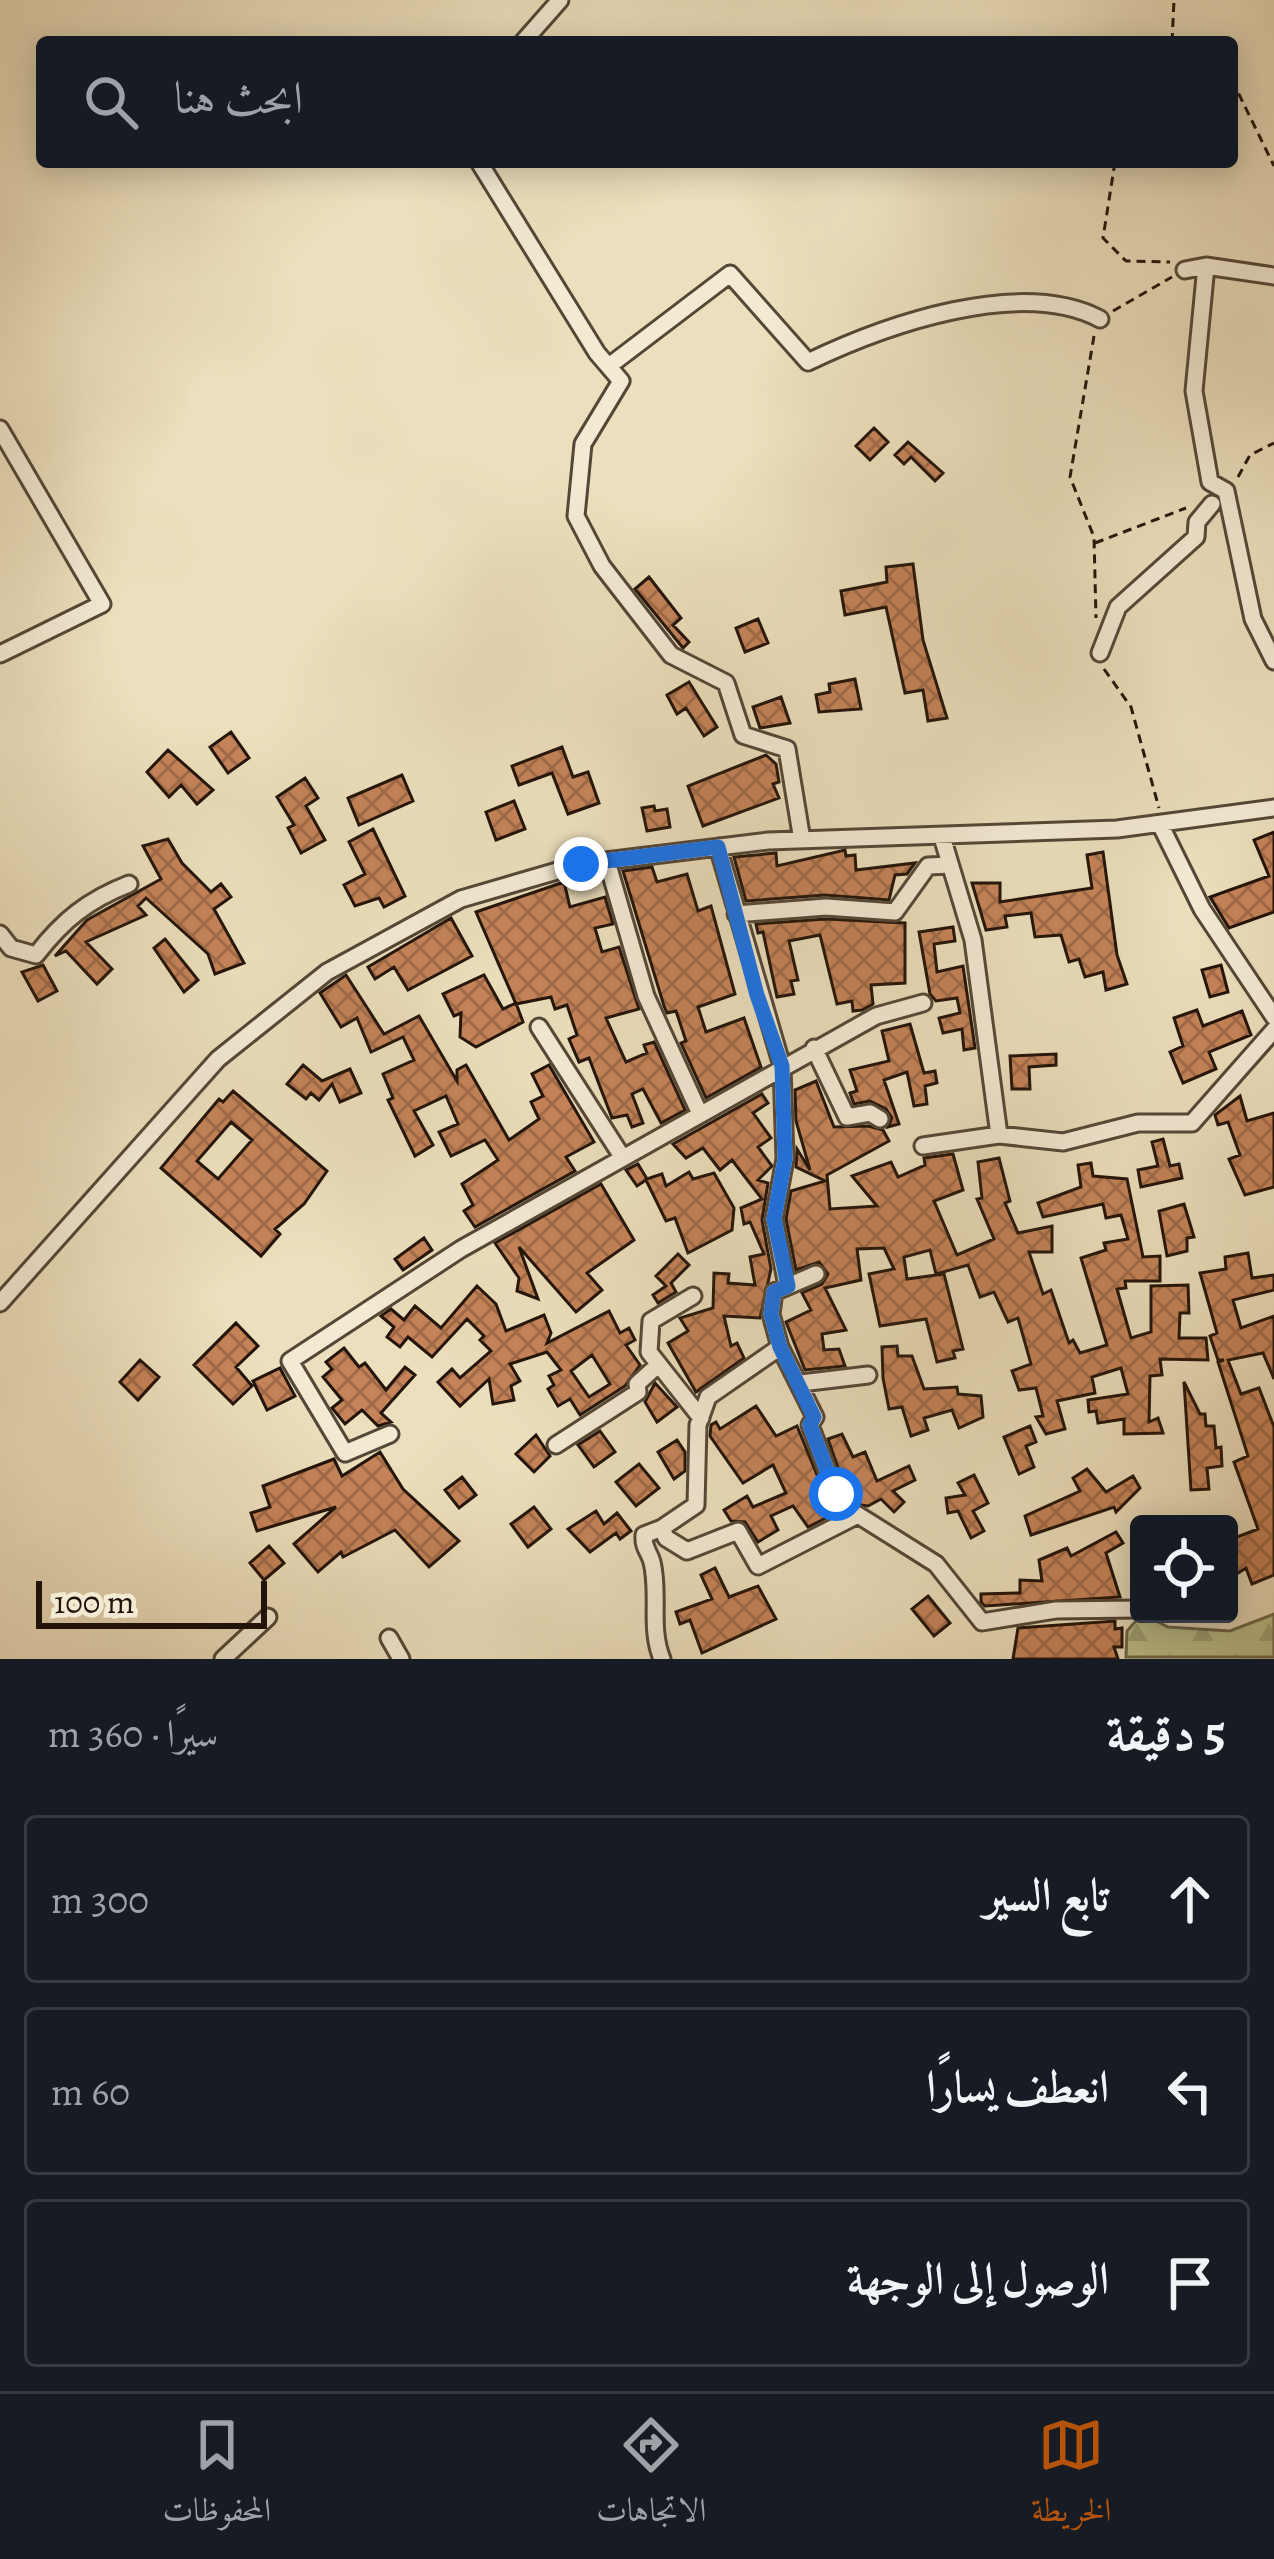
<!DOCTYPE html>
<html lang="ar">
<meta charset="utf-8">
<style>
:root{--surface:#171b24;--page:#242831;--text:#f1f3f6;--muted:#9ea1a6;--line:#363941;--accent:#b45309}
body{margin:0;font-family:Alegreya,Amiri,serif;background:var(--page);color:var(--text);direction:rtl}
.controls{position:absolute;right:36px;bottom:36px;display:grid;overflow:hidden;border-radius:12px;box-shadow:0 6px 30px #0003}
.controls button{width:108px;height:108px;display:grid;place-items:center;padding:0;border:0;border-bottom:3px solid var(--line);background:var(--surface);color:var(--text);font:60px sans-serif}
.scale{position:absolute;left:36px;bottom:30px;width:231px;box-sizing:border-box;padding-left:12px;border:6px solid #22140a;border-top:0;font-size:33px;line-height:42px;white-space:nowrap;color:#22140a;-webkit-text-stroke:9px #f3ead4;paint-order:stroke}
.stop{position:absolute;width:36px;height:36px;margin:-27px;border:9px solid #1a73e8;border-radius:50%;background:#fff}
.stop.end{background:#1a73e8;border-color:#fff;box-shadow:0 3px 12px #0008}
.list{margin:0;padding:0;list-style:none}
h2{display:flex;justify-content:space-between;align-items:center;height:156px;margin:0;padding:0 48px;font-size:51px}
h2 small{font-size:39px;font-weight:400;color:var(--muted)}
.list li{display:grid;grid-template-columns:78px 1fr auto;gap:36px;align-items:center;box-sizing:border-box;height:168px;margin:0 24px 24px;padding:0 24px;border:3px solid var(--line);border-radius:12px}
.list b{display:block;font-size:45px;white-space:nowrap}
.list em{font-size:39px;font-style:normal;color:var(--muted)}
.icon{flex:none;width:66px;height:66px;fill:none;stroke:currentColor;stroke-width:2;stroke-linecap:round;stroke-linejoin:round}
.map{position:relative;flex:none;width:1274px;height:1659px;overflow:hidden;direction:ltr}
.search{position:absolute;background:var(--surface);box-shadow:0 6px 30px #0003;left:36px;right:36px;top:36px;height:132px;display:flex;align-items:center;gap:30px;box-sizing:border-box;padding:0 42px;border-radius:12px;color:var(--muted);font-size:45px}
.sheet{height:732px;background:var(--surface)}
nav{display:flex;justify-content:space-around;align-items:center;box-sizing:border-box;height:168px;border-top:3px solid var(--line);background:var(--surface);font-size:33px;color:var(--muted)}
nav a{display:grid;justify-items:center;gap:6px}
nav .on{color:var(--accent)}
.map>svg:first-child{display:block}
.forest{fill:url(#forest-firs);stroke:#706a4c;stroke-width:3}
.building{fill:url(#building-cross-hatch);stroke:#22140a;stroke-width:3;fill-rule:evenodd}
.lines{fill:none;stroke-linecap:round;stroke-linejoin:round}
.minor-casing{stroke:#544737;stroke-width:21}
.path{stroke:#22140a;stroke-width:3;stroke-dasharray:9 6;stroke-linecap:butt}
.minor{stroke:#f3ead4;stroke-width:15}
.route{stroke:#1a73e8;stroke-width:15}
</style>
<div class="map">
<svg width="1274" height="1659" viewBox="0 0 1274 1659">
<defs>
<pattern id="forest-firs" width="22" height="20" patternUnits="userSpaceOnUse" patternTransform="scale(3)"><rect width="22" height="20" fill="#bdc08d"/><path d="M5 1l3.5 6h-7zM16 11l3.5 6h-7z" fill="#a2a478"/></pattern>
<pattern id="building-cross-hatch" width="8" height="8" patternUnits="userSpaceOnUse" patternTransform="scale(3)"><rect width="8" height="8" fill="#c58359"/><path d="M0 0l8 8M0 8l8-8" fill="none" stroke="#a06a48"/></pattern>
</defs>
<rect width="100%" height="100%" fill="#ecdfbd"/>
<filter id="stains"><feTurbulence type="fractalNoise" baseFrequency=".00167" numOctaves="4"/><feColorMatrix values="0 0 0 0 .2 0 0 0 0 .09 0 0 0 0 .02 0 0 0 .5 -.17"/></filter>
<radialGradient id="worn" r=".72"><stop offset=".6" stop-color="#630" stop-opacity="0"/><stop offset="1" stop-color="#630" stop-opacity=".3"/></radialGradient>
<!-- forest -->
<path class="forest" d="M1142,1614l26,13 62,4 44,-17v43h-148l1,-26z"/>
<!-- building -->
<path class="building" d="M874,428l14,14 -18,18 -14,-14z
M908,442l35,31 -8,8 -24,-24 -7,7 -9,-9z
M913,564l10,76 24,78 -19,3 -5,-31 -18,3 -19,-86 -41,8 -4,-24 46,-9 -1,-15z
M649,577l32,41 -8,7 16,17 -6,6 -48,-59z
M758,619l10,24 -23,9 -9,-24z
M855,679l6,30 -42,3 -3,-17 14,-3 -1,-8z
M689,682l28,45 -13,9 -18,-28 -9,6 -10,-19z
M781,697l9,26 -30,5 -7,-21z
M231,732l18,26 -21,15 -18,-26z
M562,747l11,30 15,-5 11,31 -31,11 -16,-41 -33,12 -7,-19z
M168,750l45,40 -16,14 -16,-19 -12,12 -22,-25z
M766,755l10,9 3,18 -6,2 6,14 -76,28 -15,-40z
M402,775l11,26 -54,24 -11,-27z
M305,778l13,20 -12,8 19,34 -24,13 -13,-25 6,-3 -17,-28z
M514,801l11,28 -29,11 -10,-28z
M654,806l1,5 12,-2 3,18 -23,4 -5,-23z
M373,829l32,67 -21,11 -5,-9 -24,8 -11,-21 21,-11 -16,-32z
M1274,832v80l-45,16 -19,-31 59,-21 -15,-36z
M168,839l14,24 29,29 10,-8 10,13 -17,12 30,54 -29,11 -7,-20 -62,-56 -8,8 8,9 -60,27 26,27 -15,15 -31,-33 -11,5 32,-36 74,-41 -18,-33z
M845,850l1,6 9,-1 1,15 59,-7 -8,11 -12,1 -6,25 -64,-5 -79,6 -12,-44 42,-4 1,13z
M1103,852l14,103 10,29 -21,6 -3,-18 -18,5 -6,-18 -10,3 -8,-27 -26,2 -4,-24 -26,3 2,11 -21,3 -14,-47h28v19l92,-14 -5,-33z
M652,867l5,15 30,-8 11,37 13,-5 24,88 -37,13 8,25 38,-14 17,49 -55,31 -25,-55 5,-2 -10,-30 -9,2 -3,-7 -41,-135z
M564,882l6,25 35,-10 8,27 -18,4 7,24 17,-5 20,62 -33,9 20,44 21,-9 -3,-8 10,-3 31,68 -24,13 -18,-34 -11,5 11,29 -11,4 -5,-12 -15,3 -23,-60 -10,4 -10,-23 8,-4 -10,-30 -12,4 -4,-12 -35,7 -40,-92z
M451,918l21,38 -64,34 -14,-23 -19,12 -7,-12z
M826,919l79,4v60l-34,2 2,19 -11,6 -9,1 -1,-10 -15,3 -17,-69 -31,6 9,39 -7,1 3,13 -17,3 -14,-65 -5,1 -2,-9z
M953,927l2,14 -21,3 3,28 26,-6 12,82 -11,2 -2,-21 -19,4 -4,-15 21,-5 -3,-15 -21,3 -6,-7 -11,-62z
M165,939l33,41 -14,12 -30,-44z
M43,965l14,26 -19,10 -16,-29z
M1221,965l7,27 -18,5 -8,-27z
M346,975l38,59 35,-18 38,65v-11l9,-5 43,75 30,-21 -8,-17 12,-6 -11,-22 17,-9 45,77 -28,15 9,14 -100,56 -11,-16 9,-6 -11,-21 36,-24 -13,-20 -34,16 -12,-24 19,-8 -12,-28 -32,15 19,34 -18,11 -27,-56 5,-2 -10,-24 31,-14 -11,-23 -32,15 -14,-34 -16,9 -21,-34z
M484,975l19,34 13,-6 7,19 -47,25 -16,-10 1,-24 -7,3 -11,-22z
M1197,1010l6,16 39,-15 9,24 -42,17 7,17 -33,14 -13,-31 13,-6 -9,-28z
M910,1024l14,49 11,-2 2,12 -12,3 2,18 -13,2 -7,-34 -23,8 15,44 -11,3 4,-9 -6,-9 -16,-8 -16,3 -4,-11 7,-2 -7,-21 39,-9 -7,-30z
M1056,1054v11l-27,2 1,22h-18l-2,-33z
M303,1065l19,16 28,-12 11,24 -21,9 -8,-18 -13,16 -8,-7 -5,6 -19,-15z
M816,1081l18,46 34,-1 15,4 6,11 -62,34 3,34 47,-3 -25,-30 39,-14 7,15 27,-12 -1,-7 29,-4 10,36 -29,11 23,54 37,-16 -17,-40 5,-1 -4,-36 21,-4 11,43 -5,2 13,30 34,-7v26h-23l14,42 8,-4 18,53 4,-3 7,13 27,-8 -26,-87 25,-8 -2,-7 24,-4 -7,-24 -15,3 -3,-14 -60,13 -5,-14 43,-16 -3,-22 13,-2 2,13 34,3 16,78 17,-1v25h-35l1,7 -9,1 14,49 20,-6v-46l37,-1 1,28h-9l-1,25h27l2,22 -48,-1 2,16 -12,1 -1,46 9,-4 5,15 -39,1v-15l-26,4 -2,-12 -7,1 -1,-12 40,-6 -7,-26 -29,9 3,16 -38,8 8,28 -19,5 -10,-17 7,-1 -7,-28 -17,2 -7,-19 19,-7 -13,-46 -10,4 -14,-30 -14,5 -12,-32 -32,9 -6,-24 -26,7 3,22 37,-5 19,75 -10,2 2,7 -18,4 -11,-43 -46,7 -11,-52 25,-5 -10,-21 -27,1 4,31 -36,8 21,42 -24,4 2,16 15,-1 6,17 -40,4 -19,-48 25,-12 -9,-17 20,-9 6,-10 -9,-12 -23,8 -10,-51 5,-28 34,-10 -29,-14 1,-18 13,21 -14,-49 -1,-31z
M233,1091l94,80 -23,33 -29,25 5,5 -19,22 -100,-88 58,-69 4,3zM231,1122l21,18 -34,39 -21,-18z
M762,1094l6,9 -15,10 18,25 -13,9 14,19 -14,14 10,3 -6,37 9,49 -11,49 -36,-2 7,30 6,-3 7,15 -48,34 -28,-49 20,-12 -8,-13 33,-10 1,-35 15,1 -1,9 27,2 -5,-28 14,-3 -14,-32 -6,2 -3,-16 21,-9 -30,-39 -12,10 -17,-22 -17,10 -13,-14z
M1240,1096l7,25 27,-8v74l-29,8 -16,-36 11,-4 -12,-33 -10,3 -3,-10z
M1163,1139l7,27 9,-2 3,14 -41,9 -3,-17 20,-4 -6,-24z
M638,1164l9,15 15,-5 4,12 23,-14 4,7 21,-6 20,35 -2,22 -44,23 -13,-35 -9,3 -20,-41 -9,6 -11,-16z
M601,1184l33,56 -47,33 15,17 -26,22 -57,-65 19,52 -21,-8 2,-13 -24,-35z
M1184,1204l10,33 -7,1v13l-20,5 -8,-45z
M424,1238l8,12 -29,20 -8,-11z
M1248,1253l4,25 22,-3v15l-41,10 8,28 33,-12v63l-11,-26 -35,7 13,34 18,-6 15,39v148l-22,9 -6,-16 -17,11v-39l29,-11 -24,-67 14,-6 -30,-94 6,-2h-6l-8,-24 7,-3 -17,-60 26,-4 -1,-12z
M678,1254l11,11 -18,18 5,9 -18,11 -5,-8 13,-9 -10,-10z
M477,1286l19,18 10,27 38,-16 7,18 -4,10 62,-32 11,22 9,-5 6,12 -9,5 14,20 -15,21 -45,29 -10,-16 -12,7 -10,-17 6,-4 -5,-9 12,-6 -14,-18 -37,12 10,17 -9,5 3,14 -21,4 -4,-25 -29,27 -22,-24 14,-13 8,9 31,-27 -11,-11 4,-4 -17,-17 -35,38 -24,-20 -8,10 -13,-10 7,-10 -13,-11 10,-7 13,11 11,-14 26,22zM592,1355l18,29 -21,13 -18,-26z
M236,1323l22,23 -22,21 16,19 -19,18 -39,-39z
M897,1346l1,10h14l12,33 33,-2 1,7 23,2 2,21 -24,11 -7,-18 -28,8 4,12 -17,6 -9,-29 -13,2 -6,-31 -1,-31z
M344,1348l15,19 6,-4 21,27 19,-23 10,8 -34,38 10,9 -13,4 -16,-16 -17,14 -13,-16 10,-8 -19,-23 9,-8 -6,-7z
M140,1360l19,17 -21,23 -18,-18z
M280,1368l15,28 -28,14 -14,-29z
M1184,1382l16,32h5l1,12h8l2,22 5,-1 1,19 -15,2 2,21 -18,1z
M655,1383l22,24 -20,15 -12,-20z
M756,1406l20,30 21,-10 32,78 12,1 7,-8 -20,-58 14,-5 11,23 12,-5 12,29 32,-15 6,14 -22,11 11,11 -10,10 -13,-13 -13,7 -14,-2 -46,23 -15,-21 -22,10 7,14 -20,12 -13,-20 -14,-1 -7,-11 23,-14 6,11 33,-14 -13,-28 -30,18 -33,-47 1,-11 5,-3 4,7z
M1030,1426l6,16 -10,4 8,21 -15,7 -15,-37z
M600,1431l15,21 -21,15 -16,-22z
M536,1435l14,21 -16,16 -18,-18z
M677,1440l8,12v19l-11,8 -16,-27z
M380,1452l23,37 56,52 -30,26 -34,-37 -52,27 -2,-5 -23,20 -24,-28 42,-37 -79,24 -6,-18 19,-6 -7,-21 71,-27 8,17z
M639,1464l20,24 -23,18 -20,-24z
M1087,1469l19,23 27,-16 7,12 -24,24 -2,-5 -83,28 -6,-19 55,-25 -7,-13z
M974,1475l14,28 -15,8 11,20 -13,7 -13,-27 -10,2 -2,-15 19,-3 -7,-12z
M462,1477l14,18 -17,13 -14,-18z
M534,1507l17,22 -23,18 -17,-23z
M596,1511l8,13 13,-11 14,18 -11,8 -4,-6 -26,19 -22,-23z
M1116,1532l7,11 -17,10 14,44 -135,9 -4,-4v-8l39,-1v-13l22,1 -3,-21 28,-12 4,8z
M269,1546l15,17 -20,17 -14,-17z
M715,1568l14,29 29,-11 18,33 -74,34 -12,-33 -10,4 -4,-12 36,-13 -11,-24z
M928,1596l22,27 -16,13 -22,-27z
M1115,1621v8l7,-1v19h-8l4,12h-105l5,-31z"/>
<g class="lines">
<defs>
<path id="minor" d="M523,42l37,-42
M479,162l118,191 24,28 -38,63 -7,72 26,50 69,89 55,28 17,52 44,14 15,91
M1206,266l-12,125 16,91 16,9 27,128 21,42
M1185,270l21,-4 68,10
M609,366l121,-92 78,88c77,-37 212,-85 292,-43
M0,429l102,175 -102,50
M1100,653l18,-46 78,-70 1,-15 15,-18
M1160,824l42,85 72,108
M942,837l31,103 26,195
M718,847l64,219 3,93 -11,60 13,67
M607,861l39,135 54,118
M736,914l90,-7 69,5 33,-46 22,-1
M0,934l11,14 25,7c27,-35 52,-55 93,-71
M539,1027l82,128
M814,1048l33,69 23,-4 10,6
M923,1146l76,-11 64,7 75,-19h54l82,-93
M816,1274l-42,18 -3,22 9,33 -72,50 -10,28 -2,80 -34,23 4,10 21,13 51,-20 20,35 100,-51 78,49 46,58 74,-12 83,-1
M693,1296l-42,25 -2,31 52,66
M0,1303l218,-244 109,-87 134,-73 120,-35 187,-23 349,-12 157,-21
M780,1347l35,70 -5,8 26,69
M801,1383l67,-8
M390,1434l-45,19 -55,-92 171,-112 415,-233 47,-13
M556,1445l82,-53 -1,-8 21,-19
M389,1638l12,21
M223,1659l45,-42
M662,1659c-13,-32 -2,-64 -10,-97 -3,-11 -9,-14 -8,-27l18,-7"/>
</defs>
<!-- minor casing -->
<use href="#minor" class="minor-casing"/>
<!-- path -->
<path class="path" d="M1172,42l2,-42
M1232,80l42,86
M1115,162l-12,76 23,23 44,1
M1113,311l59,-34
M1094,336l-24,141 24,60 2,81
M1238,477l12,-22 24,-12
M1095,543l91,-35
M1104,669l27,38 28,101"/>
<!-- minor -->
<use href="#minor" class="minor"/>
</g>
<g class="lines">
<!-- route -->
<path class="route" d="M581,864l137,-17 39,148 25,71 3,93 -11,60 14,67 -14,6 -3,22 9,33 34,70 -4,8 26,69"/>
</g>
<rect width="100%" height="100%" filter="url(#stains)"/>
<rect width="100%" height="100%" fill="url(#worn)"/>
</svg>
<div class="controls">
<button><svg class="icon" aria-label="locate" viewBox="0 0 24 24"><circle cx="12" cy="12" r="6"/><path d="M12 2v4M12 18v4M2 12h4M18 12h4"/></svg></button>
</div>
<div class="scale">100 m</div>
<div class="stop" style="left:836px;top:1494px"></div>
<div class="stop end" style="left:581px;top:864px"></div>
<div class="search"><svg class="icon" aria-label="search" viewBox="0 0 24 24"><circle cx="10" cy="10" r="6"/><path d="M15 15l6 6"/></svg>ابحث هنا</div>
</div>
<section class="sheet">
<h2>5 دقيقة<small>سيرًا · 360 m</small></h2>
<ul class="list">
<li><svg class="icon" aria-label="ahead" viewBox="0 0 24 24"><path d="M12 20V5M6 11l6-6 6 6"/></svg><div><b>تابع السير</b></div><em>300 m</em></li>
<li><svg class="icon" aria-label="left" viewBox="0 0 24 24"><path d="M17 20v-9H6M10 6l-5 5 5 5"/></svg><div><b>انعطف يسارًا</b></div><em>60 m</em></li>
<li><svg class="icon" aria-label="arrive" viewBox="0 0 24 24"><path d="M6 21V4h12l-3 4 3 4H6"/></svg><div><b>الوصول إلى الوجهة</b></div></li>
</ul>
</section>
<nav>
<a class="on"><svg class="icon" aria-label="map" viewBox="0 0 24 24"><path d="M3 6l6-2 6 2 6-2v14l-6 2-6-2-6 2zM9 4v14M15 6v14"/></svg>الخريطة</a>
<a><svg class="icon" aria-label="directions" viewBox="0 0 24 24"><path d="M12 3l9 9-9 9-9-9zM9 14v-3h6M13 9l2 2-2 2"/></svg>الاتجاهات</a>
<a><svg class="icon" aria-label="saved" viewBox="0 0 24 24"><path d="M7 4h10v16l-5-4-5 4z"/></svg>المحفوظات</a>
</nav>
